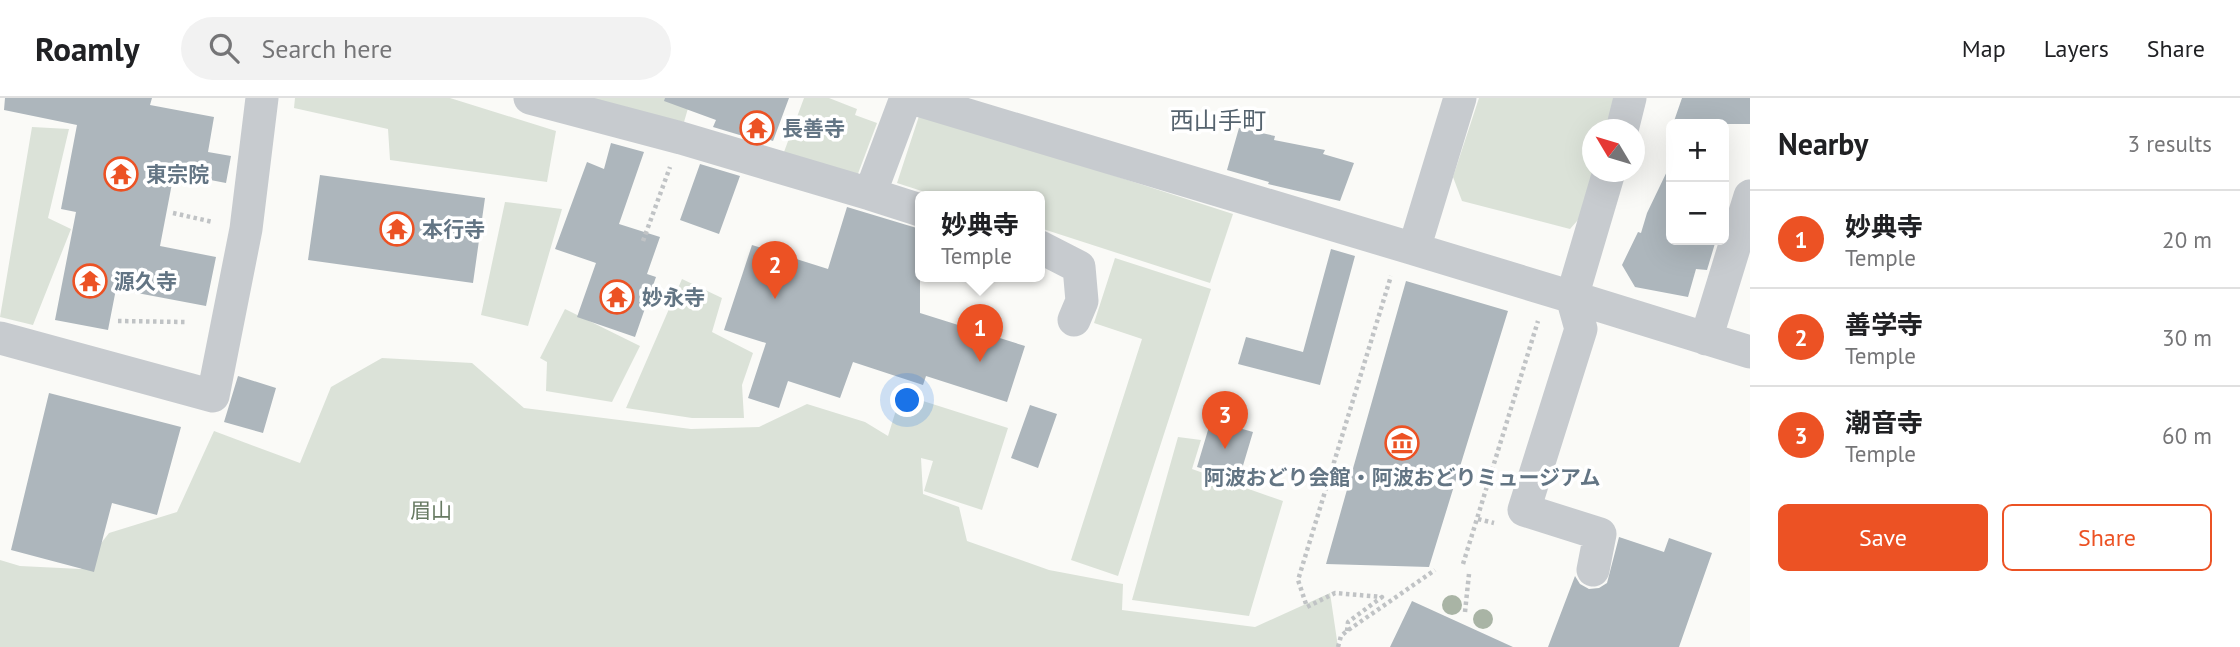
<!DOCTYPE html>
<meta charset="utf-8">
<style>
:root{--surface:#fff;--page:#f2f2f2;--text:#202124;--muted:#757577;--line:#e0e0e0;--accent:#ec5224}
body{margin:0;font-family:"PT Sans","Noto Sans JP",sans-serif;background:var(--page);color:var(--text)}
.controls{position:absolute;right:21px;top:21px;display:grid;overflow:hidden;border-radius:10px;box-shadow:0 7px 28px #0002}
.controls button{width:63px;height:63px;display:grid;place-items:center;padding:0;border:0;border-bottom:2px solid var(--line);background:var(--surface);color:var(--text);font:35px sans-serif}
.compass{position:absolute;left:1582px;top:21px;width:63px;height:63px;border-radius:50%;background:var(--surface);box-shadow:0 7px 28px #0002;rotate:308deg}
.you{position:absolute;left:908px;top:303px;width:24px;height:24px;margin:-18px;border:5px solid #fff;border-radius:50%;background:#1a73e8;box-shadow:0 0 0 10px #1a73e833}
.badge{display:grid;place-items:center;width:46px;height:46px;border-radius:50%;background:var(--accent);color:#fff;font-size:23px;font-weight:700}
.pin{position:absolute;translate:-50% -58px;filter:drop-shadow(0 2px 4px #0008)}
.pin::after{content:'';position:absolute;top:37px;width:24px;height:21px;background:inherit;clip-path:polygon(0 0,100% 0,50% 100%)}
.popup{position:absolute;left:915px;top:93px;width:130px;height:91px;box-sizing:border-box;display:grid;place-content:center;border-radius:10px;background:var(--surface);filter:drop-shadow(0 2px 5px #0005);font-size:23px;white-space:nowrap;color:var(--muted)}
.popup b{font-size:26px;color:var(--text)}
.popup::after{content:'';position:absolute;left:50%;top:100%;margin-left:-14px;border:14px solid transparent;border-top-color:var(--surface)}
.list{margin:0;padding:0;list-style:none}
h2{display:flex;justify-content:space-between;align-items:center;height:91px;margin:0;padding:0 28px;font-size:30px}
h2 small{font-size:23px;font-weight:400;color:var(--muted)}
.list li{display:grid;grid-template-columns:46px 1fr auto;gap:21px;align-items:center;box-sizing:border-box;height:98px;padding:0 28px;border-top:2px solid var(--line)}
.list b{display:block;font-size:26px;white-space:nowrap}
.list p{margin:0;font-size:23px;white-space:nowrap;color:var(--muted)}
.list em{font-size:23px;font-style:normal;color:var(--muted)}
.actions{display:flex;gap:14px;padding:21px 28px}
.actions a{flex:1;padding:16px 0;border:2px solid var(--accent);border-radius:10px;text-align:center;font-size:24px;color:var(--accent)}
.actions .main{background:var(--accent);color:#fff}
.icon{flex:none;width:38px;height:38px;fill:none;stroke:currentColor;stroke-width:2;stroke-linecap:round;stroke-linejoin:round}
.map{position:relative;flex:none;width:1750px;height:549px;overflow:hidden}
header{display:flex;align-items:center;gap:42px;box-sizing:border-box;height:98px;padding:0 35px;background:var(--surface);border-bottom:2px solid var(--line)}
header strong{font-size:33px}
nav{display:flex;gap:38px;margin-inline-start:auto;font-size:24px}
.search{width:490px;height:63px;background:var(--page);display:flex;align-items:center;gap:18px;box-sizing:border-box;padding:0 24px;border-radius:38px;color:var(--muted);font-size:26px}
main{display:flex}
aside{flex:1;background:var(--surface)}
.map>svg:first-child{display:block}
.green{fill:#dbe2d8}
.building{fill:#adb6bc}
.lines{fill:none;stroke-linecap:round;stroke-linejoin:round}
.path{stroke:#c0c3c5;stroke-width:4.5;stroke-dasharray:3.5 3.5;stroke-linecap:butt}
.minor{stroke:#c7cbcf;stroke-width:33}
.tree{fill:#a9b4a5}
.labels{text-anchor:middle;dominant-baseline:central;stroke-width:7;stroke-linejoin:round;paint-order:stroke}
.poi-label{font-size:21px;font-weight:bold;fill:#637584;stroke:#fff;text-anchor:start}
.park-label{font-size:21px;fill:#677a62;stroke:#fff}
.quarter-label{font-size:24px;fill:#55636e;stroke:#fff}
</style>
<header>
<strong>Roamly</strong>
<div class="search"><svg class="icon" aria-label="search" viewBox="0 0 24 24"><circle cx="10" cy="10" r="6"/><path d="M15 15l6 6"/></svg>Search here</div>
<nav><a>Map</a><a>Layers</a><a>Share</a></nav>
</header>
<main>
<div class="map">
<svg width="1750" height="549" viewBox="0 0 1750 549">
<rect width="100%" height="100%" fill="#fafaf7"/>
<!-- green -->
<path class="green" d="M295,0h155l106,33 -9,51 -157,-22 -2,-31 -94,-21z
M575,0h116l-7,24z
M804,0h25l28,11 -2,6 22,8 -21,56 -72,-27z
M1479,0h137l-8,31 -16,1v42l-7,40 -15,17 -108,-28 -9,-24z
M920,15l313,101 -23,69 -170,-55v-32h-103l-40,-13z
M32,29l37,2 -21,89 23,11 -38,96 -33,-8z
M505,104l57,7 -34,117 -47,-11z
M1115,160l96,31 -93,287 -47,-16 71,-221 -48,-16z
M682,181l40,19 -10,34 41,21 -11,32 2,33h-52l-66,-10z
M565,211l75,37 -28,56 -66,-11 1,-29 -7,-4z
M382,260l90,5 52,45 167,21 68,-2 48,-23 58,18 23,14 13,-42 107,34 -26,82 -58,-19 9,-30 -12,-3 2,36 36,13 8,34 82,29 74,14 -1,26 133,17 75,-34 8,54h-1338v-87l20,6 61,3 28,-36 68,-21 37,-81 86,32 31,-76z
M1178,339l23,3 -9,29 91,32 -34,115 -117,-16z"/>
<!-- building -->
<path class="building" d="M5,0h147l-2,7 64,12 -6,35 23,4 -5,27 -52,-10 -14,73 56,11 -10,49 -90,-17 -8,41 -53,-10 21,-108 -15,-3 16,-84 -73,-15z
M665,0h124l-16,43 -18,-6 -2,4 -40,-12 3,-7 -52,-19z
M1682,0h68v26h-77z
M1239,30l36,8 -1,4 51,10 -2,4 31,9 -14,38 -72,-17 1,-2 -42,-12z
M611,45l33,9 -25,72 41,13 -13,37 9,3 -21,60 -58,-20 19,-54 -41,-14 32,-87 17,7z
M1671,65v77h45l-9,30 -11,-1 -8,28 -53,-10 -13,-22 16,-33 3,1 6,-20z
M700,66l40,12 -21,58 -39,-14z
M320,77l165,23 -12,85 -165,-23z
M847,109l73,22v84l105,33 -18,56 -81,-26 -3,9 -70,-23 -13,36 -52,-17 -9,27 -31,-10 18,-55 -42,-13 28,-85 76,24z
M1331,151l24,7 -35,129 -82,-21 8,-27 57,15z
M1406,183l102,30 -79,256 -103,-3z
M238,278l38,12 -13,45 -39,-11z
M49,295l132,34 -24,88 -45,-12 -18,69 -83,-22z
M1030,307l27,9 -19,54 -27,-10z
M1211,322l42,12 -14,47 -42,-12z
M1619,439l45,15 5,-14 43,15 -33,94h-131l27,-71 5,8 9,5 10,-1 8,-5z
M1412,503l101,46h-123z"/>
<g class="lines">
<!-- path -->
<path class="path" d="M173,115l40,9
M643,143l27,-74
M118,223l67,1
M1478,421l16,4
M1463,466l75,-243
M1465,514l4,-38
M1347,533l1,-9 34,-25 -47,-4 -28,14 -9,-27 93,-304
M1338,549l3,-11 6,-5 88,-61"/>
<!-- minor -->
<path class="minor" d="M530,0l151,40 189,56 36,-96
M911,0l503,151
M1460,0l-46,151 158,48 37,-125
M1622,32l8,-32
M870,96l50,16
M1040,149l39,20 3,34 -8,19
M1572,199l9,32 -57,181 76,24 -7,36
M1572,199l178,55
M0,240l213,58 33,-167 16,-131
M1706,241l44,-143"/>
</g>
<!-- trees -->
<g class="tree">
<circle cx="1452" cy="507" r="10"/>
<circle cx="1483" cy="521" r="10"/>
</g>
<!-- icons -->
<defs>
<symbol id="temple-ring" viewBox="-11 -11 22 22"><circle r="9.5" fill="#fff" stroke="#ec5224" stroke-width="1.5"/><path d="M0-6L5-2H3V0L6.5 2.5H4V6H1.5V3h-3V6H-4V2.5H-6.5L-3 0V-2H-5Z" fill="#ec5224"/></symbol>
<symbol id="museum-ring" viewBox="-11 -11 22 22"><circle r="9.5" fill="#fff" stroke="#ec5224" stroke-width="1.5"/><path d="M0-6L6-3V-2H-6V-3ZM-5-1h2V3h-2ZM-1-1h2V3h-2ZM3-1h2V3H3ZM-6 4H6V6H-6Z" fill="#ec5224"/></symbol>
</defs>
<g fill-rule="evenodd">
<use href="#temple-ring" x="738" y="11" width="38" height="38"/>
<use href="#temple-ring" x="102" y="57" width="38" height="38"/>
<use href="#temple-ring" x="378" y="112" width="38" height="38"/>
<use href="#temple-ring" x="71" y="164" width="38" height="38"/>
<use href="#temple-ring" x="598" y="180" width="38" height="38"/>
<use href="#museum-ring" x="1383" y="326" width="38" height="38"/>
</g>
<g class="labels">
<!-- poi labels -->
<g class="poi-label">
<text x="782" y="30">長善寺</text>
<text x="146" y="76">東宗院</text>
<text x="422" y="131">本行寺</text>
<text x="114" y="183">源久寺</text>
<text x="642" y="199">妙永寺</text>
<text x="1402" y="379" text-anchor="middle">阿波おどり会館・阿波おどりミュージアム</text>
</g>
<!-- park labels -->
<g class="park-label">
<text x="431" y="412">眉山</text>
</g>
<!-- quarter labels -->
<g class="quarter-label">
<text x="1218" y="22">西山手町</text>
</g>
</g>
</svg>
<div class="controls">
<button>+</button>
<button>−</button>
</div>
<svg class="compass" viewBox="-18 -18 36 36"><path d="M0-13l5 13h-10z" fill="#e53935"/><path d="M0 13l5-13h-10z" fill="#757577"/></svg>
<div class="you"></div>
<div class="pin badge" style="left:980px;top:264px">1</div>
<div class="popup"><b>妙典寺</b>Temple</div>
<div class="pin badge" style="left:775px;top:201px">2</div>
<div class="pin badge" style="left:1225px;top:351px">3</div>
</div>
<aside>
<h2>Nearby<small>3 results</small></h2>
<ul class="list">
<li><span class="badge">1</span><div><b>妙典寺</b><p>Temple</p></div><em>20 m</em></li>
<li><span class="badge">2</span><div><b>善学寺</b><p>Temple</p></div><em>30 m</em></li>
<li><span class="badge">3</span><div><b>潮音寺</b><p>Temple</p></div><em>60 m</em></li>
</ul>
<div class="actions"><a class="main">Save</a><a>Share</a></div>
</aside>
</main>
